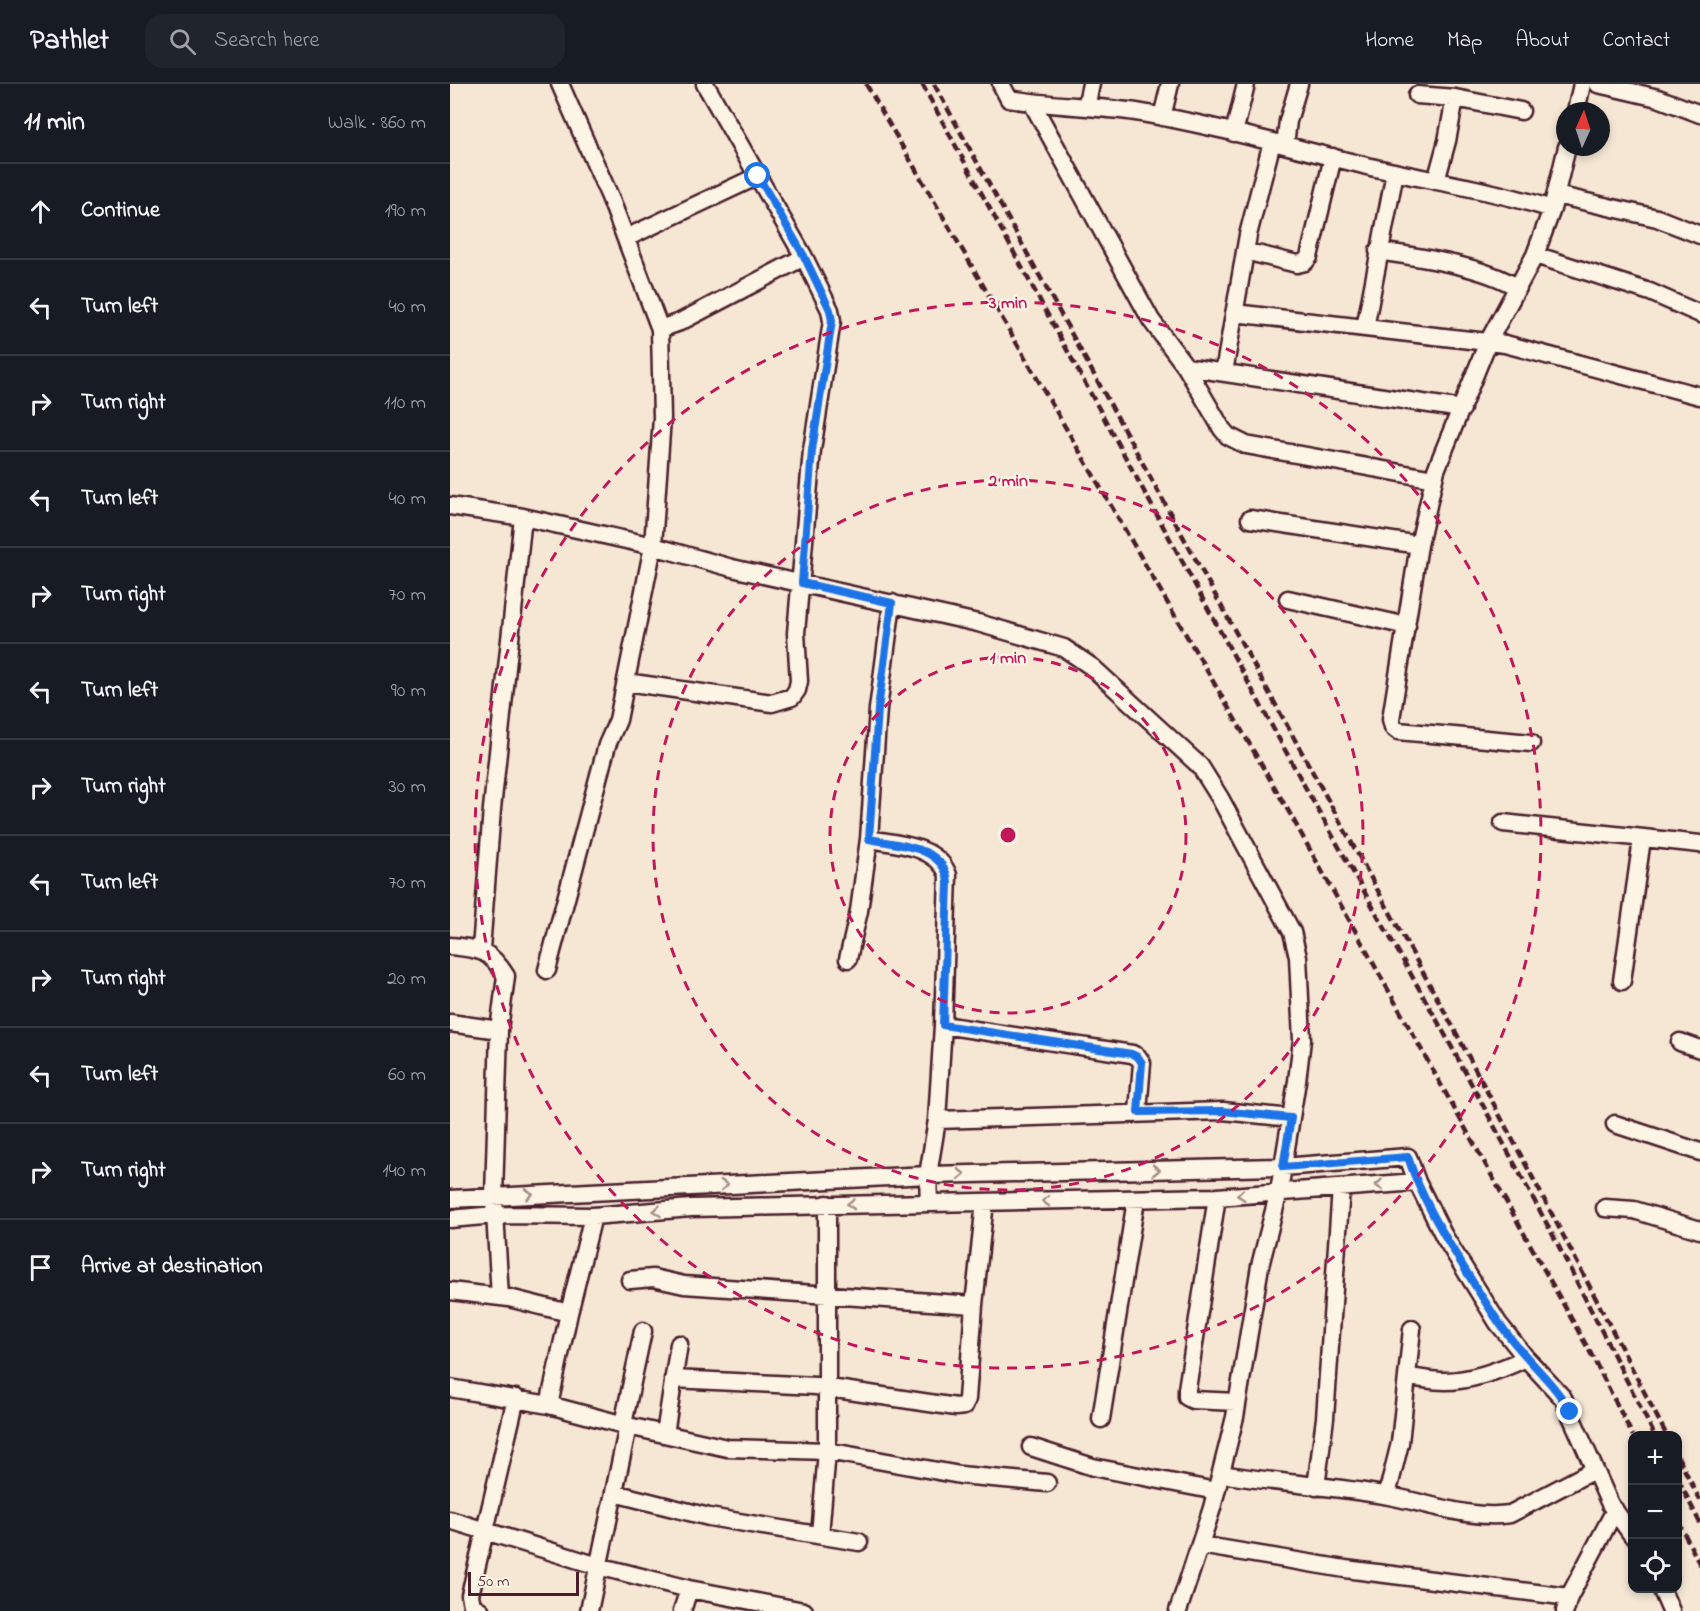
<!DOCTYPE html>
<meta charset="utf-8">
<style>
:root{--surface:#171b24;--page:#20242c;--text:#f1f3f6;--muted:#9ea1a6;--line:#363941}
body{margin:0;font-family:"Indie Flower",sans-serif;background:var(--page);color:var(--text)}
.controls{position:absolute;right:18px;bottom:18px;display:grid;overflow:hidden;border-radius:12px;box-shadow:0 3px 9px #0003}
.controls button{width:54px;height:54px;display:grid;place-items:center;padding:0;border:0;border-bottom:2px solid var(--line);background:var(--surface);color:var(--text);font:30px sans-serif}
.compass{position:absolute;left:1106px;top:18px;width:54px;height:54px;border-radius:50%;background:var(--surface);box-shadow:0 3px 9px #0003;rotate:3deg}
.scale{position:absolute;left:18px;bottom:15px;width:111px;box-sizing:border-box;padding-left:6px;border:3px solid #4a1f2b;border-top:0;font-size:16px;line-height:21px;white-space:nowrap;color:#4a1f2b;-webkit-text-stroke:4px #fcf5e5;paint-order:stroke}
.stop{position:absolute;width:18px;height:18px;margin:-14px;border:4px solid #1a73e8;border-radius:50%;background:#fff}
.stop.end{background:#1a73e8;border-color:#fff;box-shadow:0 2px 6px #0008}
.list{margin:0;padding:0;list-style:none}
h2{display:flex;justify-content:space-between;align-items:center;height:78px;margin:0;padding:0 24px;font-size:26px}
h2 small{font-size:20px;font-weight:400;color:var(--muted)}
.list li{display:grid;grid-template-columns:39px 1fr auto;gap:18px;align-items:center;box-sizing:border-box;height:96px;padding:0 24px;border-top:2px solid var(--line)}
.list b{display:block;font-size:22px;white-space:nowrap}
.list em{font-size:20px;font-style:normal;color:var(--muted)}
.icon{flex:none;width:33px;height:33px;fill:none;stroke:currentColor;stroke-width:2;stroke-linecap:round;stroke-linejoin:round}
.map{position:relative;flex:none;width:1250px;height:1527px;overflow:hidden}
header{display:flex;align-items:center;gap:36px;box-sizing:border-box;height:84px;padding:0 30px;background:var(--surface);border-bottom:2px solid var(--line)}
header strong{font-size:28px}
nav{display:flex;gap:33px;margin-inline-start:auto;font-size:21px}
.search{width:420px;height:54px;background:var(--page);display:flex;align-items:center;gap:15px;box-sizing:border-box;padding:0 21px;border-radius:18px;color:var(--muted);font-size:22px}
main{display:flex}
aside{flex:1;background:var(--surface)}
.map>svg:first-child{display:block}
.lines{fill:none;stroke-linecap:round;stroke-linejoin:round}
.minor-casing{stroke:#4a1f2b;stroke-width:21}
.minor{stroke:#fcf5e5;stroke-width:16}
.rail{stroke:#4a1f2b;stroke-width:4.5;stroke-dasharray:9 4.5;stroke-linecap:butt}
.oneway{stroke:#a38a88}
.route{stroke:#1a73e8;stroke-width:8}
.ring{fill:none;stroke:#c2185b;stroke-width:3;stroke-dasharray:10 8}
.centre{fill:#c2185b;stroke:#fcf5e5;stroke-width:3}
.ring-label{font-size:18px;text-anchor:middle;font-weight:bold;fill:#c2185b;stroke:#fcf5e5;stroke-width:4.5;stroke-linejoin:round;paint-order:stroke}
</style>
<header>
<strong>Pathlet</strong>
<div class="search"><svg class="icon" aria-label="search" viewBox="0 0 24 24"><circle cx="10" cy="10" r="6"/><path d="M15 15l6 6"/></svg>Search here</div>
<nav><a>Home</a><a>Map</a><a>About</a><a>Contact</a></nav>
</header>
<main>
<aside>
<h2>11 min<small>Walk · 860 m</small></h2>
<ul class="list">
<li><svg class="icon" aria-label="ahead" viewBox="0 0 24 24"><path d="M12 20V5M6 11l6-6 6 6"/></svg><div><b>Continue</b></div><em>190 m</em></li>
<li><svg class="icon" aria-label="left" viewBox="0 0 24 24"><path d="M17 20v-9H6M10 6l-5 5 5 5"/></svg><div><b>Turn left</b></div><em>40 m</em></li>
<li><svg class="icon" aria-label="right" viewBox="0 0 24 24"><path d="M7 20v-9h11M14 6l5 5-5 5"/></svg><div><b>Turn right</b></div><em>110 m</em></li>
<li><svg class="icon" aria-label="left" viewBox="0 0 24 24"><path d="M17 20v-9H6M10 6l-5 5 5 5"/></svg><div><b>Turn left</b></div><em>40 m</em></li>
<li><svg class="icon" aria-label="right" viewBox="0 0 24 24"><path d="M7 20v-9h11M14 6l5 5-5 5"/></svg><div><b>Turn right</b></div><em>70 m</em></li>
<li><svg class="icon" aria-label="left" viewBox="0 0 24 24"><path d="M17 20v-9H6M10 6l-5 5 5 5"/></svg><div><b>Turn left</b></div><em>90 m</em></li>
<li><svg class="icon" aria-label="right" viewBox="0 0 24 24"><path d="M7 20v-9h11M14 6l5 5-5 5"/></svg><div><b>Turn right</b></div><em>30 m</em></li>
<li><svg class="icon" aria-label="left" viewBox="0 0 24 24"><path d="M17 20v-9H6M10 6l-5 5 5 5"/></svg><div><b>Turn left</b></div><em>70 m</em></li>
<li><svg class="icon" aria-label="right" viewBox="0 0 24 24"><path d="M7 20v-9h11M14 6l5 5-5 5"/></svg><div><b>Turn right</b></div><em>20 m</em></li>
<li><svg class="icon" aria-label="left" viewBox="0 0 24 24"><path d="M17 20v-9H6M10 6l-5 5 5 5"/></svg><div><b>Turn left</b></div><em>60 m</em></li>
<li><svg class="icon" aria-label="right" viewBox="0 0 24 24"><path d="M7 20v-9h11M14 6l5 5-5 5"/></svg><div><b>Turn right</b></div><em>140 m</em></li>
<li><svg class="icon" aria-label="arrive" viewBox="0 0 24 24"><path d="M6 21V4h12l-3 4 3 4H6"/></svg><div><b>Arrive at destination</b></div></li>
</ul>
</aside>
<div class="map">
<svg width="1250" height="1527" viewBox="0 0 1250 1527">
<rect width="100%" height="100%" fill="#f6e7d5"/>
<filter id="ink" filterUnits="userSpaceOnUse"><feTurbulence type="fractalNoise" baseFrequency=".0167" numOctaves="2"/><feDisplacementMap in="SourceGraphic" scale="12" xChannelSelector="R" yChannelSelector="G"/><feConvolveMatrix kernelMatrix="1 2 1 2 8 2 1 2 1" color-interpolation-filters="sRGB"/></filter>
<g filter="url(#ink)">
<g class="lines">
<defs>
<path id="minor" d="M551,0l8,15c42,7 85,7 127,13 79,13 157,36 235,55 60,14 122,23 181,42l15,-62
M1148,0l60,14 42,16
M967,11l38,3 66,13
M582,19l119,217 35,47 36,62 6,7 18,9 188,34
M636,23l5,-23
M1126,27l6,-27
M712,33l8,-33
M784,49l12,-49
M835,61l3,-24 11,-37
M986,97l11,-40 8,-43
M1106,111l101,23 43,17
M176,154l132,-62
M795,167l52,13 8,-2 4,-5 24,-100
M928,167c41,6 106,15 140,37
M1085,171l115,37 50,22
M784,229l271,31 195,52
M915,244l30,-156
M210,245l20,-7 124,-65
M736,283l276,42
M774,288l24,-137 24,-93
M0,422l73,11 130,29 9,-128 -2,-89 -50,-132 -50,-113
M800,435l169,26
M838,515l119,27
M176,598l146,21 20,-6 5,-7 2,-9 -3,-48 16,-183 20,-129 -2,-11 -26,-53 -99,-173
M1081,659l-133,-12 -5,-4 -2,-8 28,-174 17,-75 52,-128 47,-87 17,-46
M1053,739l197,21
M419,755c27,5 68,6 79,36l-5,150 -6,95 -9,55 1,28
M0,862c30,3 39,3 56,30l-7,54 -5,166 6,101
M31,865l11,-140 31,-292
M398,875l11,-48 10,-72 9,-130 14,-106
M97,886l60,-225 11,-25 35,-174 79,22 246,55 86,25 28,19 108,99 20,32 72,134 6,25 4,83 -5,41 -18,110 -19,75 -25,151 -23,91 -34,103
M1172,897l20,-142
M0,939l49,7
M493,941l189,29 6,3 4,6 -4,49
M1230,958l20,7
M487,1036l286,-9 68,7
M1165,1040l85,28
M767,1113l-30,192v8l6,3 44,2
M0,1115l478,-24 355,-8 125,-10 9,25 27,54 54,87 28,35 37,40 47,106 22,31
M1155,1124l29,2 66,20
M0,1135l45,-4 98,1 98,-8 526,-11 200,-15
M180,1196l23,-2 31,7 290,20
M0,1207l59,7 60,15
M957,1293c13,1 25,4 38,4 28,0 56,-11 81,-23
M223,1295l143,7 140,21 8,-1 3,-7 7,-94 11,-103
M0,1304l99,17 79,21 99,22 100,3 133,24 87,8
M99,1321l20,-92 24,-97
M651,1335l35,-219
M173,1340l20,-93
M215,1350l14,-90
M581,1363l62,20 123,24
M771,1390c55,9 112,12 168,22 39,7 81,24 121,18l84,-44
M866,1403l9,-69 16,-230
M164,1409l95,24 150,25
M937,1411l13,-52 12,-114
M0,1436l148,46 91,23 115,22
M370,1451l7,-84v-247
M750,1461l145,24 224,28
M1211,1504l10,23
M31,1527l-9,-6 -2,-10 46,-197
M139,1527l39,-185
M232,1527l7,-22
M1115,1527l4,-14 46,-87"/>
</defs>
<!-- minor casing -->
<use href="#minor" class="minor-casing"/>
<!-- minor -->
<use href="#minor" class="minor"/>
<!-- rail -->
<path class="rail" d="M416,0l423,728 301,540 43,84
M472,0l387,710 134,237 112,208 100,197
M484,0l519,943 111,210 103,199
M1228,1373l22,43
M1228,1395l22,44
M1228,1437l22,44"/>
</g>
<!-- one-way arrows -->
<defs><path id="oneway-chevron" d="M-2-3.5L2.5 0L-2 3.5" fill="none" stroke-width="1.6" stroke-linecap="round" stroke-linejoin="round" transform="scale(1.5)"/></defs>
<g class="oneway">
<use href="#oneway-chevron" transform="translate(706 1086) rotate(-1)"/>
<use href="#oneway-chevron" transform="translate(511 1090) rotate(-1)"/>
<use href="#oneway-chevron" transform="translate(274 1101) rotate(-3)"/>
<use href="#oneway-chevron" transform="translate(929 1101) rotate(176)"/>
<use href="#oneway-chevron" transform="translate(79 1110) rotate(-3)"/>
<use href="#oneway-chevron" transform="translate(791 1111) rotate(174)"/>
<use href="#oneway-chevron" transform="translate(596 1117) rotate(179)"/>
<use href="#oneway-chevron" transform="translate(401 1120) rotate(179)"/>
<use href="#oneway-chevron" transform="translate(207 1127) rotate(175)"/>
</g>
</g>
<g class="lines" filter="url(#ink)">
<!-- route -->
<path class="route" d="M308,92l46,80 26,54 2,11 -20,129 -10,133 90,20 -14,106 -9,130c29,6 77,7 79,44l-5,142 189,29 6,3 4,6 -4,49 84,-1 69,7 -8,49 125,-10c13,41 36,78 58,114 15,24 29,48 46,69 18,23 46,47 58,72"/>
</g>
<!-- distance rings -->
<g class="ring">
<circle cx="558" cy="751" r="178"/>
<circle cx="558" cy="751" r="355"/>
<circle cx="558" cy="751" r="533"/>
</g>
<circle cx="558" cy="751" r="9" class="centre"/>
<g class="ring-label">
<text x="558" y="224">3 min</text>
<text x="558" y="402">2 min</text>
<text x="558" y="579">1 min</text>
</g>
</svg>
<div class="controls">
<button>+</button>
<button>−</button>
<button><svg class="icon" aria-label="locate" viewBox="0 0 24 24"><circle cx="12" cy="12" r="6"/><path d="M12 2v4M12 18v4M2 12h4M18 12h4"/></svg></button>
</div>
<svg class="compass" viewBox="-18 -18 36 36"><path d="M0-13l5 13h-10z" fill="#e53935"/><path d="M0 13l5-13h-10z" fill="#9ea1a6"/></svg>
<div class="scale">50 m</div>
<div class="stop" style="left:308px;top:92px"></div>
<div class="stop end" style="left:1120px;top:1328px"></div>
</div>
</main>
